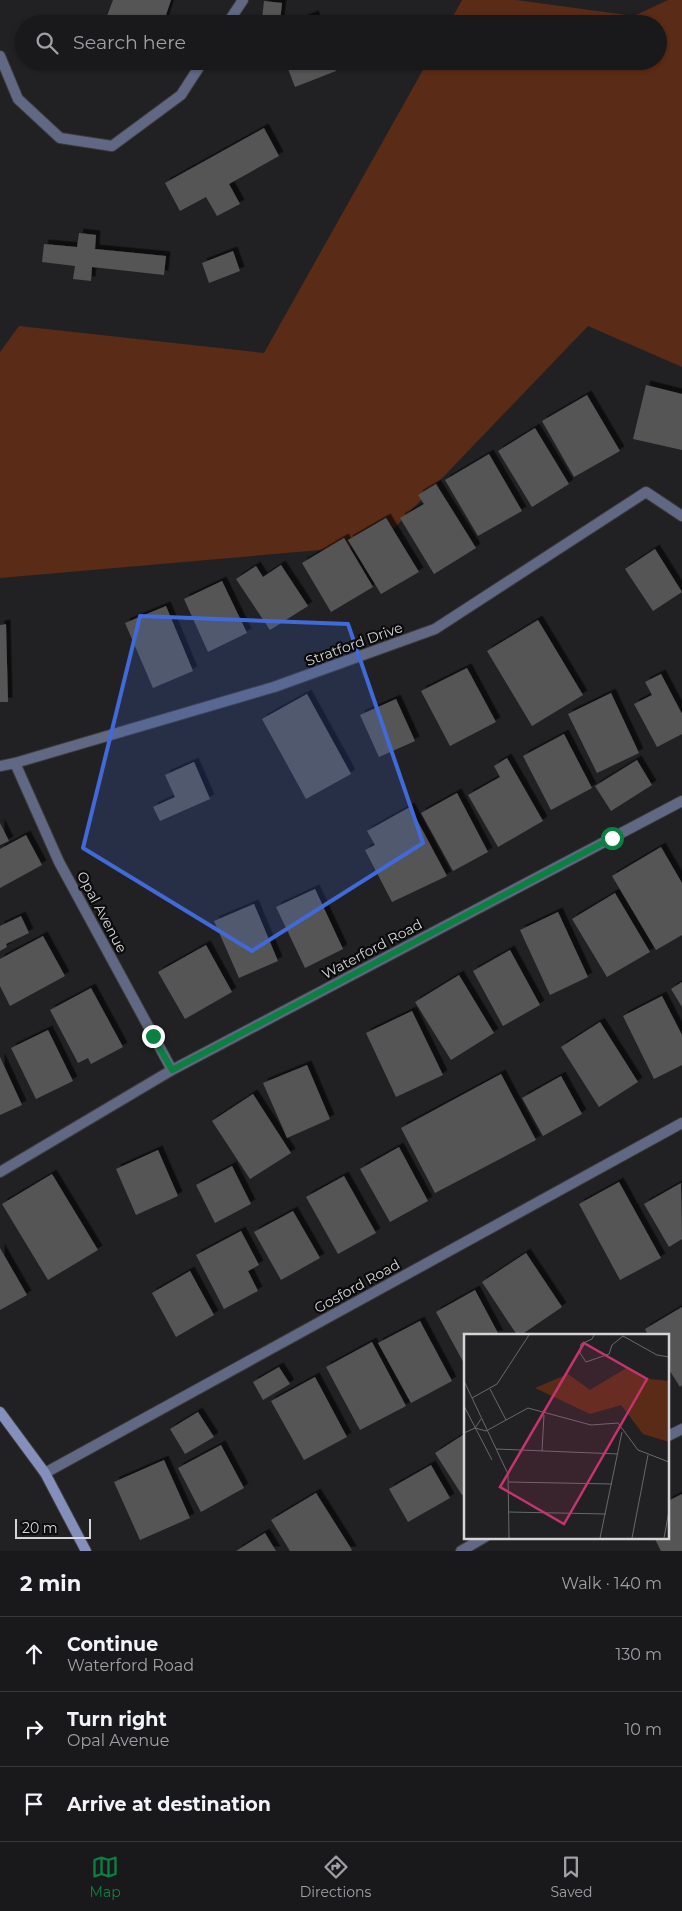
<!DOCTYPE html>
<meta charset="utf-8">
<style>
:root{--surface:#19191b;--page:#262628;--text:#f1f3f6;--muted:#9fa0a3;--line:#37383a;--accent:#0b8043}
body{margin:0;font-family:Montserrat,sans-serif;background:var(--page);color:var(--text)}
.scale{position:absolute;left:15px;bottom:12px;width:76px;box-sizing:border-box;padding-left:5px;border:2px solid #d5d5d7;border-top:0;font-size:14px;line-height:18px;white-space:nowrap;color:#d5d5d7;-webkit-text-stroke:4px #0b0b0c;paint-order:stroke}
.stop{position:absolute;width:15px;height:15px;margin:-11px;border:4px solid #0b8043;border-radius:50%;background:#fff}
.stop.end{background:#0b8043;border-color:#fff;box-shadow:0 1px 5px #0008}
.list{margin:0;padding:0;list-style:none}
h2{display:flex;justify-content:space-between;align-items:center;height:65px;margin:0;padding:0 20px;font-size:21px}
h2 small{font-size:16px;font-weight:400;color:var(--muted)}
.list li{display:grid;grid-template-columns:32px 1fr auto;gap:15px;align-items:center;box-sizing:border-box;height:75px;padding:0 20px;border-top:1px solid var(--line)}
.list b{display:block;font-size:19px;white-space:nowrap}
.list p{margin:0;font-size:16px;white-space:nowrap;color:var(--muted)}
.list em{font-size:16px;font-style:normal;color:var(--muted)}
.icon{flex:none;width:28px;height:28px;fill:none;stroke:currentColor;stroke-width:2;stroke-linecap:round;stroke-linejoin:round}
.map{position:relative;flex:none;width:682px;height:1551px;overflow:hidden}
.search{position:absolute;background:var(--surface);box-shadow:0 1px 4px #0004;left:15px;right:15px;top:15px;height:55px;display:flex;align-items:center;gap:12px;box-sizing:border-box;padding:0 18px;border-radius:28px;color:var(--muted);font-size:19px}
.sheet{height:290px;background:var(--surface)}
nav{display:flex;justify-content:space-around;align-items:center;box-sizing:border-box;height:70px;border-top:1px solid var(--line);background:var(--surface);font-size:14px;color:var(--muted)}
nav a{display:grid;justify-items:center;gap:2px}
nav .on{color:var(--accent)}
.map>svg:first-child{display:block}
.green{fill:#5a2b17}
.building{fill:#545557;filter:url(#shadow)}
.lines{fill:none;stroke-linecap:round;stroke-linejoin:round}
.street-casing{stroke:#3e3e41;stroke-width:12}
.secondary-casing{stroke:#3e3e41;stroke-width:12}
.street{stroke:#606883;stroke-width:10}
.secondary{stroke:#8490bb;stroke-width:10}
.route{stroke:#0b8043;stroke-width:6}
.marked{fill:#4269d8;fill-opacity:0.2;stroke:#4269d8;stroke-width:4;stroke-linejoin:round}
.labels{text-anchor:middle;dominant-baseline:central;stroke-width:4.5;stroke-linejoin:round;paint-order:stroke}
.street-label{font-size:14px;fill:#d5d5d7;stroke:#0b0b0c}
.inset-road{fill:none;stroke:#69696c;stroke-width:1}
.view{fill:#c5346e;fill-opacity:0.15;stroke:#c5346e;stroke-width:2.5}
.inset-edge{fill:none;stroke:#d5d5d7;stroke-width:2.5}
</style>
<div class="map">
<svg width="682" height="1551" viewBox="0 0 682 1551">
<defs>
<filter id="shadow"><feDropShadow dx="4.5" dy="-4.5" stdDeviation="0" flood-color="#0009"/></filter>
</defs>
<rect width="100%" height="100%" fill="#212124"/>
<!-- green -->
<path class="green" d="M462,0h54l118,16 34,-16h14v367l-94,-41 -210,219 -378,33v-226l19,-26 245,27 164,-292h230v-37h-209z"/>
<!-- building -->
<path class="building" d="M113,0h58l-8,24h-59z
M264,1l18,2 -2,18 -18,-2z
M314,15l4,9h-27z
M285,61h47l4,10 -41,16z
M264,128l15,28 -50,28 11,20 -23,12 -11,-19 -26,14 -15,-28z
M79,233l17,2 -1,14 71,7 -2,19 -72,-8 -1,14 -18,-2 2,-13 -33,-4 2,-18 33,3z
M233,251l7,20 -31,12 -7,-20z
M646,385l36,9v56l-49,-11z
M587,395l33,56 -46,26 -32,-56z
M535,428l34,56 -37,23 -34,-56z
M489,454l33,57 -44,25 -33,-56z
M436,484l40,64 -42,26 -34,-56 24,-14 -6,-9z
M386,518l33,54 -38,22 -33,-54z
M344,538l29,49 -42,25 -29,-49z
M655,549l27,43 -29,19 -28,-42z
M281,565l27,41 -38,24 -34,-51 20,-13 7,11z
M222,581l25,52 -39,19 -24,-53z
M166,606l27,65 -40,17 -28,-65z
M538,620l45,75 -51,31 -45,-75z
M6,624l2,78h-8v-77z
M467,668l29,54 -46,24 -29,-55z
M661,674l21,40v20l-25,13 -23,-43 18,-9 -7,-13z
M611,693l28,60 -42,20 -29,-59z
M307,694l44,80 -45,25 -44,-80z
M396,699l19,42 -36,16 -19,-42z
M564,734l28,54 -41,22 -28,-54z
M507,758l36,63 -45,26 -30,-52 32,-18 -6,-11z
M637,760l15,25 -41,26 -16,-25z
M194,762l16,37 -50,22 -7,-14 22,-10 -10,-22z
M457,793l31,59 -35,19 -32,-58z
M410,807l37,69 -55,26 -27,-52 10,-5 -8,-14z
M0,823l9,18 -9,4z
M26,835l16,30 -42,23v-39z
M661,847l21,36v52l-26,15 -44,-74z
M315,889l28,60 -38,19 -29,-61z
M615,893l35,59 -43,25 -35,-58z
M254,904l24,57 -39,17 -25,-57z
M558,912l30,65 -38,18 -30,-65z
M21,916l8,17 -23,11 1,3 -7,4v-25z
M43,936l22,40 -55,30 -10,-20v-27z
M206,945l26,47 -47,27 -27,-47z
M510,950l30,55 -37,21 -30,-55z
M459,975l35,58 -43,27 -36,-58z
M682,982v25l-11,-18z
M91,988l32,59 -32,17 -3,-6 -10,5 -28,-53z
M662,996l20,39v30l-28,14 -31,-63z
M412,1011l31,64 -47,22 -30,-64z
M600,1022l38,60 -39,25 -38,-60z
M48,1030l25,51 -37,18 -25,-51z
M0,1057l22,48 -22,10z
M307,1065l23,54 -43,19 -24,-55z
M501,1074l35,66 -101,53 -34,-65z
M561,1076l21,38 -39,22 -21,-38z
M253,1094l38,59 -41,26 -38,-58z
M399,1147l29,54 -38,21 -30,-53z
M158,1150l20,46 -42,19 -20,-46z
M232,1166l19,38 -36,19 -19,-38z
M52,1174l46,76 -50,30 -46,-76z
M344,1176l32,57 -38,21 -32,-57z
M619,1182l42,76 -41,22 -41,-76z
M681,1183l1,56 -13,8 -25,-43z
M293,1211l27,47 -39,22 -27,-48z
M241,1231l18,34 -11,6 10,20 -34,18 -28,-54z
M0,1248l27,47 -27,15z
M526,1253l36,54 -41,28h-4l-35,-53z
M190,1271l24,44 -38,22 -24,-44z
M475,1290l24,45h-33v32l-30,-55z
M682,1307v78l-2,2 -12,-19v-33h-20l-3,-6z
M420,1321l32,60 -41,22 -33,-60z
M372,1342l34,64 -46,24 -34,-63z
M279,1367l11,17 -27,16 -10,-18z
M315,1377l32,60 -43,23 -33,-59z
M198,1412l16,25 -29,17 -15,-25z
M466,1433v60l-4,2 -27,-42z
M221,1445l23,43 -43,24 -23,-44z
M164,1460l26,58 -50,22 -26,-58z
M431,1465l19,33 -42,24 -19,-33z
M316,1493l36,57 -1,1h-61l-19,-31z
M682,1494v57h-21l-7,-14h14v-36z
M265,1533l11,18h-40z"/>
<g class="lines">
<defs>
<path id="street" d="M227,24l16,-24
M0,56l18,43 42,39 52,8 69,-51 22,-34
M15,763l44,99 113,208
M0,766l15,-3 259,-76 161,-58 211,-137 36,24
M0,1172l172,-102 510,-269
M668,1436l14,-7
M45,1473l637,-350
M461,1551l24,-14"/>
<path id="secondary" d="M0,1412l45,61 41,78"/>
</defs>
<!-- street casing -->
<use href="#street" class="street-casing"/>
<!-- secondary casing -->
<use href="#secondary" class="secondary-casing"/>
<!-- street -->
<use href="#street" class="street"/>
<!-- secondary -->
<use href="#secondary" class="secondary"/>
</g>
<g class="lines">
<!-- route -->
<path class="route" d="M153,1036l19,34 440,-232"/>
</g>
<!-- marked area -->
<path class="marked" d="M140,616l208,8 75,219 -171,108 -169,-103z"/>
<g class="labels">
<!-- street labels -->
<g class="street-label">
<text transform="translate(354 644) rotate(-20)">Stratford Drive</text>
<text transform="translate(102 912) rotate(62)">Opal Avenue</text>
<text transform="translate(372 949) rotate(-28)">Waterford Road</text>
<text transform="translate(357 1286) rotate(-29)">Gosford Road</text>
</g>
</g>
<!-- overview -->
<g transform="translate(464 1334)">
<rect width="205" height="205" fill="#212124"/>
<path d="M164,33l14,11 27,3v61l-26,-8 -22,-29 -31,9 -55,-26 33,-14 22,16z" fill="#5a2b17"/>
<path class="inset-road" d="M130,1l-2,4 -11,5 -1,9 6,9 23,-8 3,-9 11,-9 34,19 12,2M0,47l44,93 1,64M26,55l16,31M8,64l25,-14 32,-49M0,72l28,54M11,94l11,3 42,-23 63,17 27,-2 20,27 31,12M0,99l11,-5 6,-9M32,115l122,5M78,117l2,-36M45,148l103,2M44,178l98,2M136,204l22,-106M168,204l16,-83M200,204l5,-27"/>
<path class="view" d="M120,9l63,36 -83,145 -64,-37z"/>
<rect width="205" height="205" class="inset-edge"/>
</g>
</svg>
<div class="scale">20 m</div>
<div class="stop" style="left:612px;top:838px"></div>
<div class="stop end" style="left:153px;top:1036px"></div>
<div class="search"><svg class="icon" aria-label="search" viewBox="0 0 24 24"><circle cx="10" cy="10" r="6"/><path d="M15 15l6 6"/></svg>Search here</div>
</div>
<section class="sheet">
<h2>2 min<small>Walk · 140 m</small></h2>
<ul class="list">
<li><svg class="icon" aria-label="ahead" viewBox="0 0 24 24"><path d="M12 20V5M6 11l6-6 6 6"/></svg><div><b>Continue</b><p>Waterford Road</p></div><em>130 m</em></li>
<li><svg class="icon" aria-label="right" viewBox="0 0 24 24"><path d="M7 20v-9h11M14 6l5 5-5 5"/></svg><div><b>Turn right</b><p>Opal Avenue</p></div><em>10 m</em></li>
<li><svg class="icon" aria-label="arrive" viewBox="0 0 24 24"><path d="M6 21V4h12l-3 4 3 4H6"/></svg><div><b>Arrive at destination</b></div></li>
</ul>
</section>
<nav>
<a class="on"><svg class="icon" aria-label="map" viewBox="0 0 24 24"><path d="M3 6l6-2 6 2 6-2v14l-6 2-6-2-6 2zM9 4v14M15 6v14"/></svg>Map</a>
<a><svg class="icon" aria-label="directions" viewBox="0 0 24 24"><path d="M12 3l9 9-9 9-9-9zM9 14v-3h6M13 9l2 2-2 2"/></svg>Directions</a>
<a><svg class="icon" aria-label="saved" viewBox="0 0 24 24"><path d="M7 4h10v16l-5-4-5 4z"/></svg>Saved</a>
</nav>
